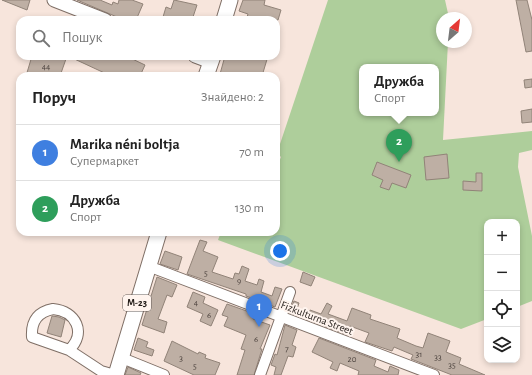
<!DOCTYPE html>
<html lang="uk">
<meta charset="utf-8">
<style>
:root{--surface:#fff;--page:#f2f2f2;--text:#222;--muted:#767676;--line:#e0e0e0;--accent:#ab4fb9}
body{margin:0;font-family:"Alegreya Sans",sans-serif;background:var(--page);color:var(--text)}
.controls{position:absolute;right:12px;bottom:12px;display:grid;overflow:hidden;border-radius:8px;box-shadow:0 2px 6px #0003}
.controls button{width:36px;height:36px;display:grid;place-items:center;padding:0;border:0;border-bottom:1px solid var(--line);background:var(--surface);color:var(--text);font:20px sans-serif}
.compass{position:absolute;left:436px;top:12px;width:36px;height:36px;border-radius:50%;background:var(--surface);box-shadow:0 2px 6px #0003;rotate:28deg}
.you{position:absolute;left:280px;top:251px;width:14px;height:14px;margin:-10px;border:3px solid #fff;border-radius:50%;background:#1a73e8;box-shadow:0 0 0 6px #1a73e833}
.badge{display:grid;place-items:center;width:26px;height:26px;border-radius:50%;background:var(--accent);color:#fff;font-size:13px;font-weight:700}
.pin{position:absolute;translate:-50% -33px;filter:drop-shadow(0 1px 2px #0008)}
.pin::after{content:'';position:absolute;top:21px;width:14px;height:12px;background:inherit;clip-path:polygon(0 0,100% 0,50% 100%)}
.popup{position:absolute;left:359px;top:64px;width:80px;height:52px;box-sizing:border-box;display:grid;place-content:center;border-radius:8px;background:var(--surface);filter:drop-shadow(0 1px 3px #0005);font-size:13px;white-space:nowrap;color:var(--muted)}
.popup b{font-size:15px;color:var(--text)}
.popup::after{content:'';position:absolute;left:50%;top:100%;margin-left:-8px;border:8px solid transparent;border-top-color:var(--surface)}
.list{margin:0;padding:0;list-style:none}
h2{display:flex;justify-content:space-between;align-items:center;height:52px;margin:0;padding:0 16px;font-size:17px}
h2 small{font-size:13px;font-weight:400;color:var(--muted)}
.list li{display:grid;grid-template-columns:26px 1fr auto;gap:12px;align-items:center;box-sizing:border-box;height:56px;padding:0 16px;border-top:1px solid var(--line)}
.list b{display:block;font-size:15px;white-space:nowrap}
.list p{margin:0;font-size:13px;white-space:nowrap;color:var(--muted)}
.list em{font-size:13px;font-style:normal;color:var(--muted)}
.icon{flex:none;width:22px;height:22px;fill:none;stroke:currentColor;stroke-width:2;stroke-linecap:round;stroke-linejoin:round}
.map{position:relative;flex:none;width:532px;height:375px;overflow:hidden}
.search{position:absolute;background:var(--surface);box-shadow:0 2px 6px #0003;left:16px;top:16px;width:264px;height:44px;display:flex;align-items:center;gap:10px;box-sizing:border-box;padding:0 14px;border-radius:12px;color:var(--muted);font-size:15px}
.panel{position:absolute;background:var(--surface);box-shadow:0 2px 6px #0003;left:16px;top:72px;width:264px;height:164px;border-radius:12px}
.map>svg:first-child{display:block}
.green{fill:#aece9b;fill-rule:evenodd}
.building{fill:#beafa4;stroke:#918378}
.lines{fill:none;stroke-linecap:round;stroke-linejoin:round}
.minor-casing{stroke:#7f6f66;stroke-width:12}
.major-casing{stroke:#7f6f66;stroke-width:15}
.highway-casing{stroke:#7f6f66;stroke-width:17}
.minor{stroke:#fff;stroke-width:10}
.major{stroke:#fff;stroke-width:13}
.highway{stroke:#fff;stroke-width:15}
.labels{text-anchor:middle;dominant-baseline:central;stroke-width:4;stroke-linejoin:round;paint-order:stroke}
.number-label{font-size:9px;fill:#483f3a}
.shield{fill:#fff4ee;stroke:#635b57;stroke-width:1}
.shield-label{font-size:10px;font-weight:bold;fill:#201a16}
.street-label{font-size:11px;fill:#201a16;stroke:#fff4ee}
</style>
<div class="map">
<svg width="532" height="375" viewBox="0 0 532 375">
<rect width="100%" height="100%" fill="#f7e5dc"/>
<!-- green -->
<path class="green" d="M328,0h117l4,18h-7v24h6l-5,98 89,-9v19l-13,3 -1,14 14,69v65l-15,6v-85h-30v97l-26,10 -243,-89 3,-8h55v-63l5,-12 -4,-4zM362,67h74v46h-74z"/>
<!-- building -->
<path class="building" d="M2,0h28l-3,10z
M77,0h23l12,5 1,-3 5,2 1,-4h13l11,4 -7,16h-12z
M174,0l23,5 -5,15h-25l1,-2 -5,-1 3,-10 5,2z
M243,0h22l-1,5 17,5 -3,10h-32l2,-6 -9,-3z
M516,0h11l5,20v31l-6,1z
M32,56h35l-7,20h-34z
M68,56h58l19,9 -5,11h-29z
M225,56h43l-6,20 -28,-3 -1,3h-5l-8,-2z
M532,79v8l-7,1 -1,-8z
M532,109v13l-10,1 -1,-12z
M447,154l2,24 -23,2 -2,-23z
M377,162l34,13 -5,13 -14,-5 -3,7 -9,-3 3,-7 -11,-5z
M476,173h6v18l-19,-1v-9l13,1z
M200,240l7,2 -4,9 15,6 -6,15 21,7 2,-6 4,1 3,-8 7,3 -4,12 12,4 2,-6 5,2 -3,11 11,4 3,-9 7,2 -7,18 -29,-11v-2l-59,-20z
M165,251l17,6 -4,13 -18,-6z
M303,272l12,5 -4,9 -11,-4z
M157,277l20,8 -5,12 -5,-2 -9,24 9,3 -3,11 -22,-8z
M193,292l12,5 -2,6 15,7 -7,16 -11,-5 3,-7 -16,-7z
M294,301l5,2 -4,12 -6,-2z
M327,303l5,3 -4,8 19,7 5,-13 19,7 -1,4 30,10 -3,9 19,8 7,2 5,-15 22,8 -4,11 15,6 -2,6 26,11h-33l-41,-16 2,-4 -19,-8 -2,4 -27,-9 4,-9 -19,-7 -3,9 -40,-15 3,-10 11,4z
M227,304l28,10 -2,5 17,6 -10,24h2l-8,26h-17l8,-25 -4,-1 5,-14 -22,-9 4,-9 -6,-2z
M52,316l7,1 6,3 -4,17 -14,-4z
M285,325l12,5 -5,15 4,2 -3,10 -5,-1 -7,19h-7l2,-8 -5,-2 4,-11 2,1z
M138,338l10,4 -2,5 8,3 -2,6 -18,-6z
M319,338l57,22 -2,6 14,6 2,-6 9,4 -1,5h-40l1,-4 -19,-8 -3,8 -7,-3 3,-6 -21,-10z
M172,341l26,13 1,-2 7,3 -1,3 15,5 -5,12h-21l-30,-14z
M128,367l13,6 -1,2h-15z"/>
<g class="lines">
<defs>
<path id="minor" d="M148,266l286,109
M53,309c23,2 34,24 16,41l-37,-13c-1,-16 6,-25 21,-28z
M69,350l32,21 14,4
M122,358l42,17
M260,375l30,-83"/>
<path id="major" d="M54,0l51,20
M195,56l16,6"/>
<path id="highway" d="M224,20l6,-20
M206,76l7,-20
M116,375l43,-143"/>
</defs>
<!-- minor casing -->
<use href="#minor" class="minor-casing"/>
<!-- major casing -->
<use href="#major" class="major-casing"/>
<!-- highway casing -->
<use href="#highway" class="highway-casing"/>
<!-- minor -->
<use href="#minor" class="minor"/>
<!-- major -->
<use href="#major" class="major"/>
<!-- highway -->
<use href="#highway" class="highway"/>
</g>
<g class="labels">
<!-- number labels -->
<g class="number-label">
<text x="46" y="66">44</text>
<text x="206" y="273">5</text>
<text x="239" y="281">9</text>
<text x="196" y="302">4</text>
<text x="209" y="315">6</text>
<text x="256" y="339">6</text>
<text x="287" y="349">7</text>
<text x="419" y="354">31</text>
<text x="438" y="357">33</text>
<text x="181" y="358">3</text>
<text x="352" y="359">20</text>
<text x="452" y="365">35</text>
<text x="195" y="366">5</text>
</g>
<!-- shield labels -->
<rect class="shield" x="123" y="295" width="28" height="16" rx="3"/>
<g class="shield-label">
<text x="137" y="303">М-23</text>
</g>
<!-- street labels -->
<g class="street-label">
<text transform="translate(317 318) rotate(21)">Fizkulturna Street</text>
</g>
</g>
</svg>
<div class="controls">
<button>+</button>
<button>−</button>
<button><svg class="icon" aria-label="locate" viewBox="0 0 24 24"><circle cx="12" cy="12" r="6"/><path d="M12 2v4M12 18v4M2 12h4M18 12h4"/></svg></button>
<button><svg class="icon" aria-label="layers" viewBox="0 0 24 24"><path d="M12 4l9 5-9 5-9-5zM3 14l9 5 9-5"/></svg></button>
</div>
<svg class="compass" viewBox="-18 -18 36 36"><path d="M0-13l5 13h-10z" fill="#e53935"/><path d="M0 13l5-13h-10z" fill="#767676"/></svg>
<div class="you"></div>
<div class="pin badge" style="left:259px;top:327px;background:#3f7fe0">1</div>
<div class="pin badge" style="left:399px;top:162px;background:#2e9e5b">2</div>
<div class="popup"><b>Дружба</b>Спорт</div>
<div class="search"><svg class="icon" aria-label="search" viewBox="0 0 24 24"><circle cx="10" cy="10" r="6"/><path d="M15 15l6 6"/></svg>Пошук</div>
<section class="panel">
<h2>Поруч<small>Знайдено: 2</small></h2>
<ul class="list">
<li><span class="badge" style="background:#3f7fe0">1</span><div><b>Marika néni boltja</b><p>Супермаркет</p></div><em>70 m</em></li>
<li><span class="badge" style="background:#2e9e5b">2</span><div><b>Дружба</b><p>Спорт</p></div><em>130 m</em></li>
</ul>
</section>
</div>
